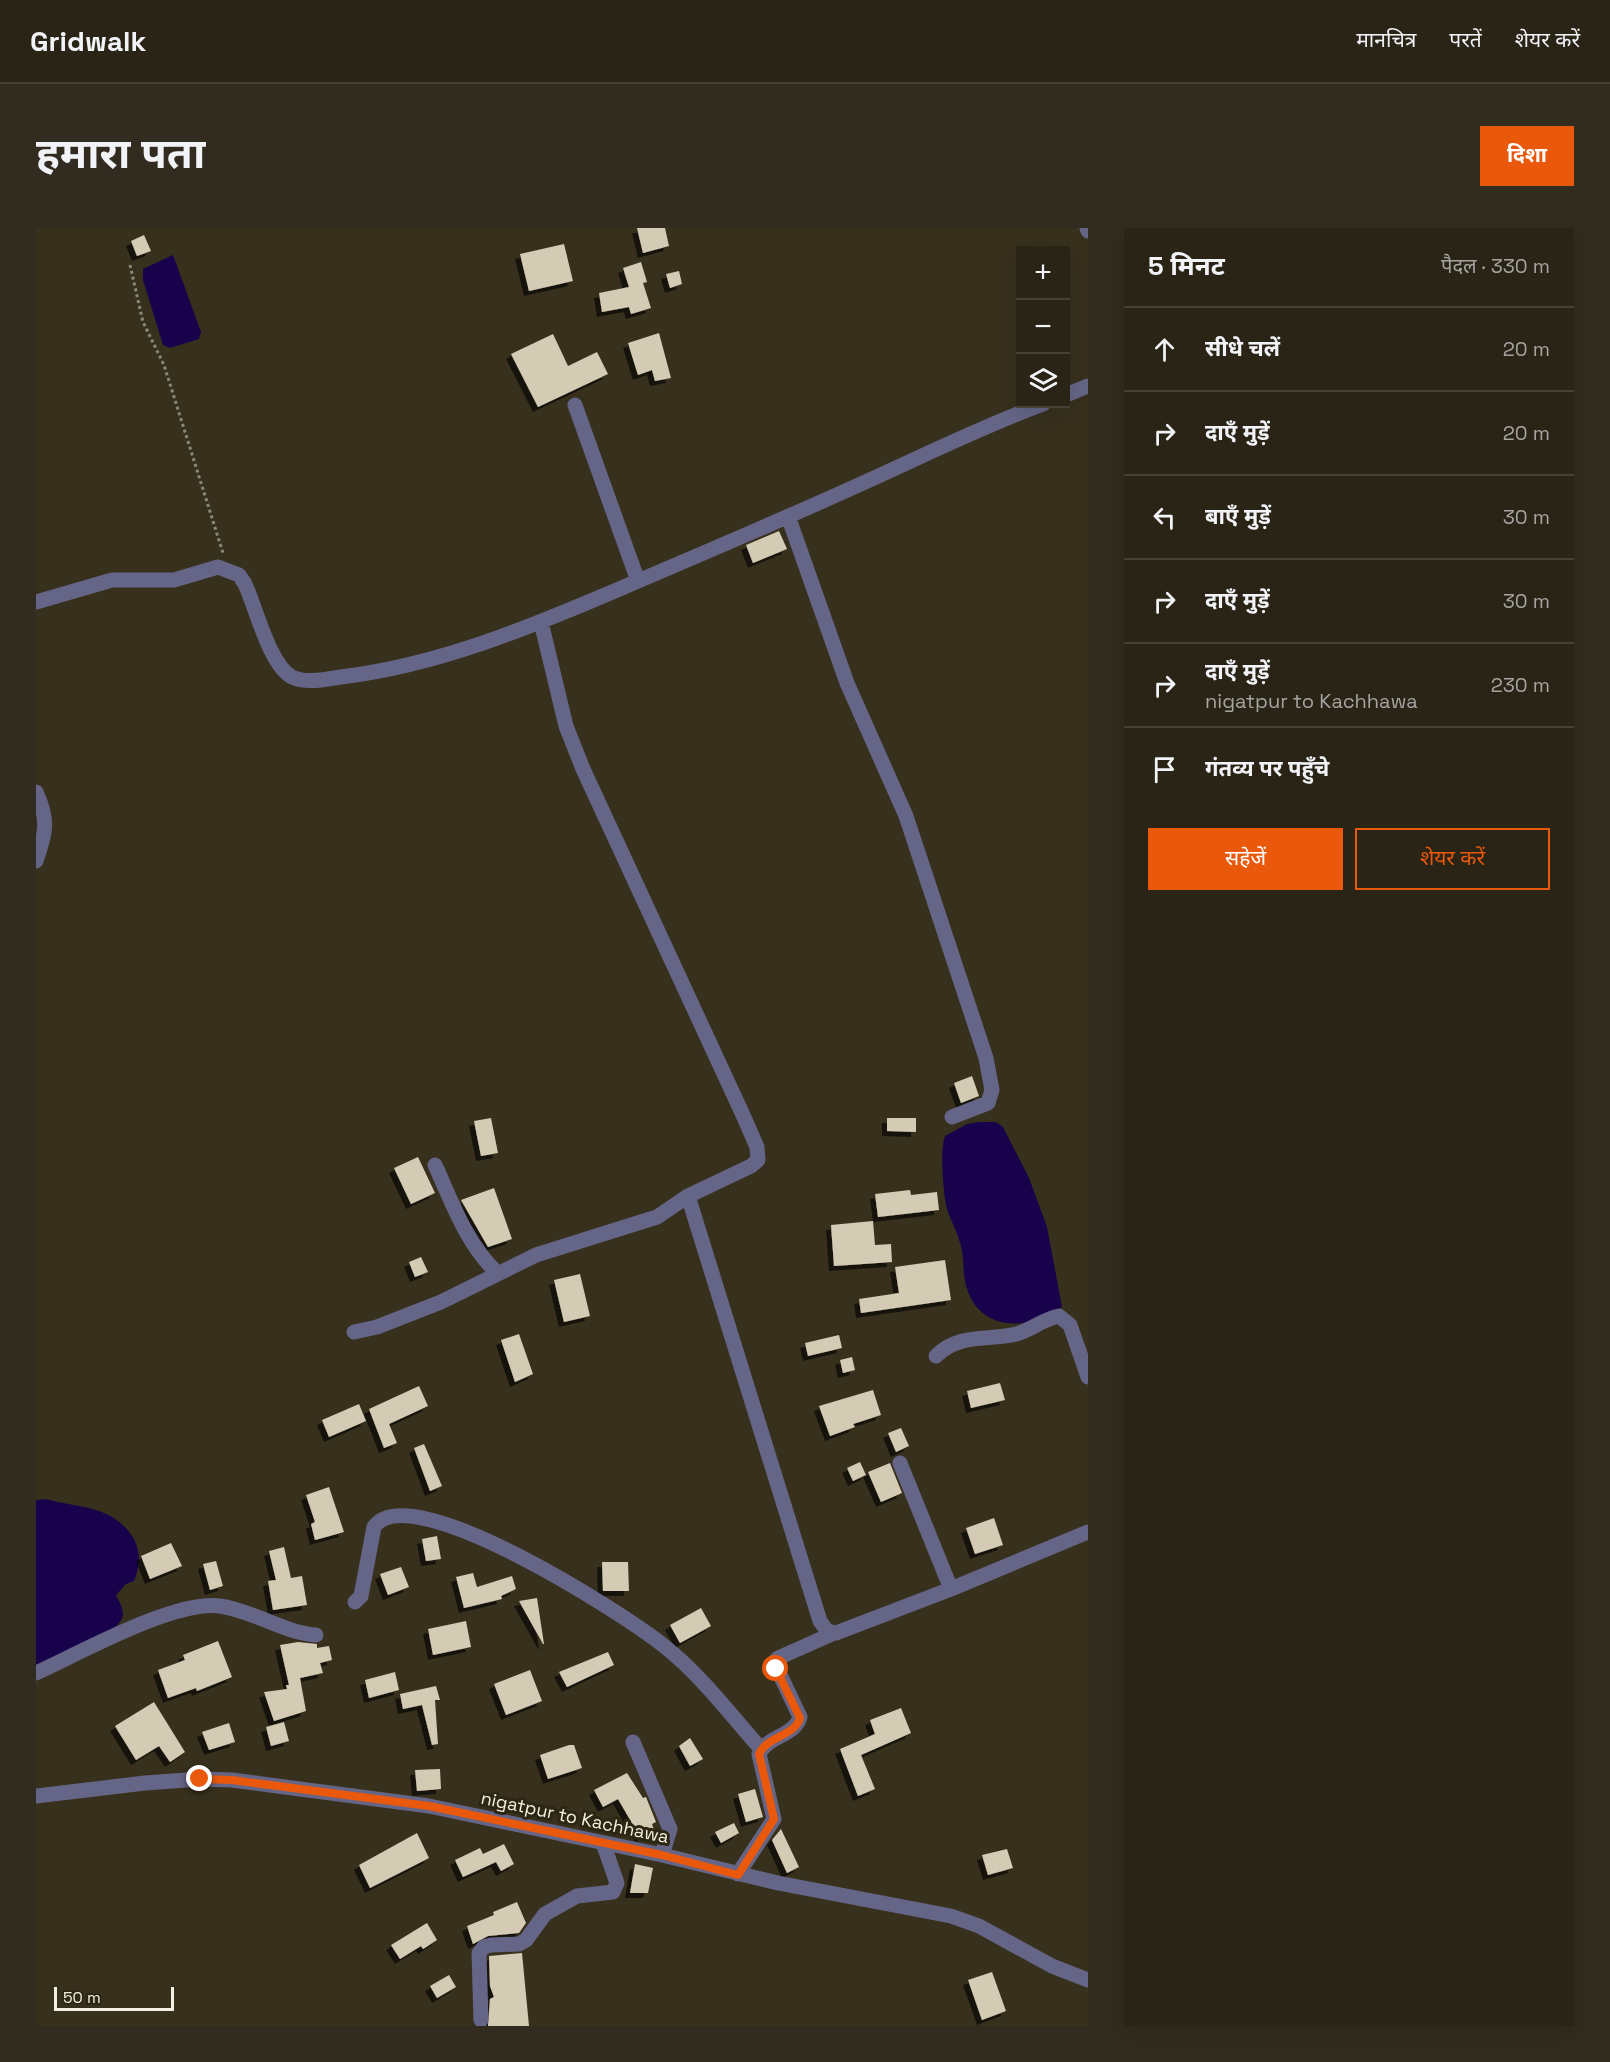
<!DOCTYPE html>
<html lang="hi">
<meta charset="utf-8">
<style>
:root{--surface:#292416;--page:#312c1f;--text:#f1f3f6;--muted:#a5a4a1;--line:#454135;--accent:#ea580c}
body{margin:0;font-family:"Space Grotesk","Noto Sans Devanagari",sans-serif;background:var(--page);color:var(--text)}
.controls{position:absolute;right:18px;top:18px;display:grid;overflow:hidden;border-radius:0px;box-shadow:0 6px 24px #0002}
.controls button{width:54px;height:54px;display:grid;place-items:center;padding:0;border:0;border-bottom:2px solid var(--line);background:var(--surface);color:var(--text);font:30px sans-serif}
.scale{position:absolute;left:18px;bottom:15px;width:120px;box-sizing:border-box;padding-left:6px;border:3px solid #f4f0e4;border-top:0;font-size:16px;line-height:21px;white-space:nowrap;color:#f4f0e4;-webkit-text-stroke:4px #2d2613;paint-order:stroke}
.stop{position:absolute;width:18px;height:18px;margin:-14px;border:4px solid #ea580c;border-radius:50%;background:#fff}
.stop.end{background:#ea580c;border-color:#fff;box-shadow:0 2px 6px #0008}
.list{margin:0;padding:0;list-style:none}
h2{display:flex;justify-content:space-between;align-items:center;height:78px;margin:0;padding:0 24px;font-size:26px}
h2 small{font-size:20px;font-weight:400;color:var(--muted)}
.list li{display:grid;grid-template-columns:39px 1fr auto;gap:18px;align-items:center;box-sizing:border-box;height:84px;padding:0 24px;border-top:2px solid var(--line)}
.list b{display:block;font-size:22px;white-space:nowrap}
.list p{margin:0;font-size:20px;white-space:nowrap;color:var(--muted)}
.list em{font-size:20px;font-style:normal;color:var(--muted)}
.actions{display:flex;gap:12px;padding:18px 24px}
.actions a{flex:1;padding:14px 0;border:2px solid var(--accent);border-radius:0px;text-align:center;font-size:21px;color:var(--accent)}
.actions .main{background:var(--accent);color:#fff}
.icon{flex:none;width:33px;height:33px;fill:none;stroke:currentColor;stroke-width:2;stroke-linecap:round;stroke-linejoin:round}
.map{position:relative;flex:none;width:1052px;height:1798px;overflow:hidden;border-radius:0px}
header{display:flex;align-items:center;gap:36px;box-sizing:border-box;height:84px;padding:0 30px;background:var(--surface);border-bottom:2px solid var(--line)}
header strong{font-size:28px}
nav{display:flex;gap:33px;margin-inline-start:auto;font-size:21px}
.intro{display:flex;align-items:center;justify-content:space-between;box-sizing:border-box;height:144px;padding:0 36px}
h1{margin:0;font-size:42px}
.button{padding:15px 27px;border-radius:0px;background:var(--accent);color:#fff;font-size:21px;font-weight:700}
main{display:flex;gap:36px;padding:0 36px}
aside{flex:1;background:var(--surface);border-radius:0px;box-shadow:0 6px 24px #0002}
.map>svg:first-child{display:block}
.water{fill:#17024b}
.building{fill:#d4cbb4;filter:url(#shadow)}
.lines{fill:none;stroke-linecap:round;stroke-linejoin:round}
.path{stroke:#8d8777;stroke-width:3;stroke-dasharray:3 3;stroke-linecap:butt}
.minor{stroke:#656587;stroke-width:15}
.route{stroke:#ea580c;stroke-width:8}
.labels{text-anchor:middle;dominant-baseline:central;stroke-width:6;stroke-linejoin:round;paint-order:stroke}
.street-label{font-size:18px;fill:#f4f0e4;stroke:#2d2613}
</style>
<header>
<strong>Gridwalk</strong>
<nav><a>मानचित्र</a><a>परतें</a><a>शेयर करें</a></nav>
</header>
<div class="intro"><h1>हमारा पता</h1><a class="button">दिशा</a></div>
<main>
<div class="map">
<svg width="1052" height="1798" viewBox="0 0 1052 1798">
<defs>
<filter id="shadow"><feDropShadow dx="-5" dy="5" stdDeviation="0" flood-color="#0009"/></filter>
</defs>
<rect width="100%" height="100%" fill="#37301d"/>
<!-- water -->
<path class="water" d="M137,27l28,77 -2,7 -29,9 -7,-3 -20,-65v-11z
M944,894h16l7,5 26,51 18,49 15,80c-32,24 -81,25 -95,-18 -5,-15 -2,-31 -7,-46 -3,-13 -11,-25 -14,-38 -3,-16 -6,-55 -1,-69l22,-12z
M10,1271c31,9 63,6 84,34 11,15 11,31 4,48l-8,3 -10,11c3,6 9,16 6,23 -7,19 -66,40 -86,49v-167z"/>
<!-- building -->
<path class="building" d="M601,0h28l4,18 -26,7z
M108,7l7,16 -14,5 -6,-15z
M528,16l9,37 -44,10 -9,-37z
M605,34l6,20 -4,1 8,25 -20,6 -2,-7 -27,5 -3,-19 30,-6 -6,-19z
M643,43l3,13 -12,4 -4,-14z
M623,105l12,45 -16,3 -3,-11 -14,5 -10,-32z
M517,106l15,32 29,-14 11,22 -70,33 -27,-53z
M743,303l8,18 -34,14 -7,-18z
M936,848l7,20 -18,7 -7,-20z
M455,890l7,35 -17,3 -7,-35z
M851,890h29v14l-29,-1z
M382,929l17,36 -24,11 -17,-36z
M458,960l18,51 -24,8 -27,-47z
M874,962l1,5 26,-3 2,18 -61,7 -3,-23z
M837,993l2,24 16,-1 1,18 -58,4 -3,-41z
M385,1029l7,15 -13,5 -6,-15z
M909,1032l6,40 -90,13 -2,-14 40,-6 -4,-26z
M544,1046l10,42 -26,6 -10,-42z
M483,1106l14,40 -18,8 -14,-42z
M803,1107l3,13 -34,8 -3,-13z
M816,1129l3,13 -12,3 -3,-13z
M964,1155l5,17 -34,8 -4,-17z
M383,1158l9,20 -39,18 8,19 -13,5 -15,-39z
M837,1162l8,25 -28,9 2,3 -25,9 -11,-30z
M323,1176l7,17 -37,16 -7,-17z
M865,1200l8,18 -13,6 -8,-19z
M388,1216l18,42 -12,5 -16,-43z
M824,1234l6,13 -13,6 -6,-13z
M854,1235l12,30 -21,9 -13,-30z
M293,1259l15,45 -29,8 -4,-16 4,-2 -9,-27z
M958,1290l9,27 -28,9 -9,-26z
M401,1308l4,23 -15,2 -4,-22z
M135,1315l11,23 -32,13 -9,-23z
M248,1319l7,31 11,-2 5,29 -34,5 -5,-29 8,-1 -7,-29z
M180,1333l7,25 -13,4 -7,-26z
M566,1334h26l1,29h-26z
M365,1339l8,20 -21,8 -8,-21z
M437,1345l4,14 35,-11 4,13 -15,7 1,3 -38,9 -8,-31z
M501,1370l7,46h-1l-24,-43z
M665,1380l10,18 -31,17 -10,-18z
M430,1393l5,26 -38,8 -5,-26z
M182,1413l14,36 -35,14 -1,-3 -28,10 -10,-28 27,-10 -2,-5z
M262,1414l19,2v4l12,-2 3,14 -12,3 3,10 -23,5 6,33 -32,10 -10,-29 23,-3 -1,-4h3l-9,-40z
M572,1424l6,13 -47,22 -8,-15z
M494,1442l12,31 -36,14 -12,-31z
M359,1444l4,18 -30,8 -4,-18z
M400,1458l4,14h-5l3,44 -6,1 -10,-40 -19,4 -3,-15z
M118,1474l31,50 -15,10 -11,-16 -23,14 -21,-34z
M865,1480l10,25 -50,22 14,34 -17,7 -18,-47 35,-15 -5,-14z
M248,1494l5,19 -18,5 -5,-19z
M193,1495l6,19 -26,8 -7,-18z
M654,1510l13,21 -13,7 -11,-20z
M533,1517h5l8,23 -34,11 -8,-24z
M404,1541l1,20 -24,2 -2,-21z
M591,1545l16,25 3,-1 10,25 -4,2 2,6 -14,7 -22,-38 -15,8 -9,-17z
M719,1561l8,28 -17,5 -8,-28z
M698,1595l5,10 -18,10 -6,-11z
M745,1601l18,38 -12,6 -15,-33z
M381,1605l12,25 -59,30 -11,-23z
M468,1616l10,20 -13,7 -5,-9 -33,15 -8,-17 25,-12 3,6z
M971,1621l6,19 -25,7 -6,-20z
M599,1636l18,4 -5,25h-18z
M481,1674l9,21 -7,10 -31,3 -15,8 -6,-18 27,-11 -1,-3z
M391,1695l10,17 -14,9 -2,-3 -21,13 -9,-14z
M486,1725l7,73h-41l2,-27 4,-2 -4,-11 -1,-30z
M956,1744l14,39 -24,9 -14,-40z
M413,1747l7,12 -19,11 -7,-12z"/>
<g class="lines">
<!-- path -->
<path class="path" d="M94,37l13,57 21,43 59,188"/>
<!-- minor -->
<path class="minor" d="M1051,0l1,3
M1030,167l22,-9
M539,177l63,176
M752,288l59,167 59,133 80,242 6,32 -4,13 -36,14
M0,374l76,-22h62l44,-13 21,8 6,9c11,24 25,82 47,93 15,7 34,2 49,0 99,-12 192,-51 283,-90 80,-34 160,-68 239,-104 60,-27 118,-56 180,-79
M0,564c13,28 10,41 0,69
M399,937c17,37 31,78 62,108
M652,968l132,425 7,10 9,2 115,-44 137,-57
M318,1104l23,-5 64,-25 95,-47 121,-38 31,-21 63,-30 7,-6 -1,-13 -14,-32 -160,-346 -17,-43 -25,-104
M900,1128c23,-23 51,-15 80,-22 15,-4 27,-15 43,-18l11,9 18,52
M864,1235l51,126
M319,1374l6,-6 13,-69c35,-52 253,89 290,119 37,29 66,68 97,103
M0,1445c44,-20 138,-73 184,-67 34,5 62,26 96,29
M597,1514l37,87 -8,26
M0,1568l109,-13 55,-4 32,1 197,26 233,49 116,28 173,33 28,10 73,40 36,14
M702,1646l36,-55 -15,-65c8,-18 36,-18 41,-37l-26,-55 4,-4 54,-24
M445,1792l-2,-67 5,-6 7,-2 28,-1 7,-4 19,-26 32,-18 36,-4 4,-9 -14,-40"/>
</g>
<g class="lines">
<!-- route -->
<path class="route" d="M164,1551l32,1 197,26 233,49 76,20 36,-56 -15,-65c8,-18 36,-18 41,-36l-24,-49"/>
</g>
<g class="labels">
<!-- street labels -->
<g class="street-label">
<text transform="translate(539 1589) rotate(12)">nigatpur to Kachhawa</text>
</g>
</g>
</svg>
<div class="controls">
<button>+</button>
<button>−</button>
<button><svg class="icon" aria-label="layers" viewBox="0 0 24 24"><path d="M12 4l9 5-9 5-9-5zM3 14l9 5 9-5"/></svg></button>
</div>
<div class="scale">50 m</div>
<div class="stop" style="left:740px;top:1441px"></div>
<div class="stop end" style="left:164px;top:1551px"></div>
</div>
<aside>
<h2>5 मिनट<small>पैदल · 330 m</small></h2>
<ul class="list">
<li><svg class="icon" aria-label="ahead" viewBox="0 0 24 24"><path d="M12 20V5M6 11l6-6 6 6"/></svg><div><b>सीधे चलें</b></div><em>20 m</em></li>
<li><svg class="icon" aria-label="right" viewBox="0 0 24 24"><path d="M7 20v-9h11M14 6l5 5-5 5"/></svg><div><b>दाएँ मुड़ें</b></div><em>20 m</em></li>
<li><svg class="icon" aria-label="left" viewBox="0 0 24 24"><path d="M17 20v-9H6M10 6l-5 5 5 5"/></svg><div><b>बाएँ मुड़ें</b></div><em>30 m</em></li>
<li><svg class="icon" aria-label="right" viewBox="0 0 24 24"><path d="M7 20v-9h11M14 6l5 5-5 5"/></svg><div><b>दाएँ मुड़ें</b></div><em>30 m</em></li>
<li><svg class="icon" aria-label="right" viewBox="0 0 24 24"><path d="M7 20v-9h11M14 6l5 5-5 5"/></svg><div><b>दाएँ मुड़ें</b><p>nigatpur to Kachhawa</p></div><em>230 m</em></li>
<li><svg class="icon" aria-label="arrive" viewBox="0 0 24 24"><path d="M6 21V4h12l-3 4 3 4H6"/></svg><div><b>गंतव्य पर पहुँचे</b></div></li>
</ul>
<div class="actions"><a class="main">सहेजें</a><a>शेयर करें</a></div>
</aside>
</main>
